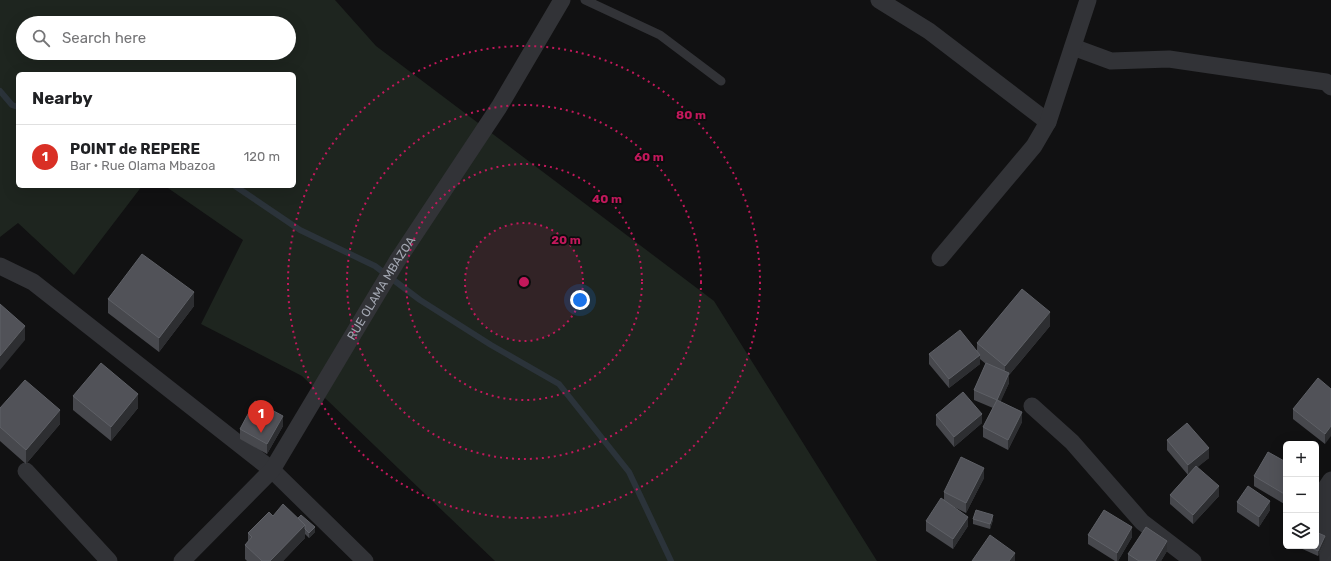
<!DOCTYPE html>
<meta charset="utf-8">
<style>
:root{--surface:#fff;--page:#f2f2f2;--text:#202124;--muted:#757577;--line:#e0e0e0;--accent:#d93025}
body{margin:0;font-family:Rubik,sans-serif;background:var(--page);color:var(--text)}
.controls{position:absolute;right:12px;bottom:12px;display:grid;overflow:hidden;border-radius:6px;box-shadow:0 4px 16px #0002}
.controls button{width:36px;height:36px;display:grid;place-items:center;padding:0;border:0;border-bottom:1px solid var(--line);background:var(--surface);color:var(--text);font:20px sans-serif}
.you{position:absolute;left:580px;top:300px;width:14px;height:14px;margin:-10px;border:3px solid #fff;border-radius:50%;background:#1a73e8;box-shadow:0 0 0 6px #1a73e833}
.badge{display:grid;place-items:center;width:26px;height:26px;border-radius:50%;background:var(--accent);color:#fff;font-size:13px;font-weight:700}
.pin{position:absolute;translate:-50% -33px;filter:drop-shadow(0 1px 2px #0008)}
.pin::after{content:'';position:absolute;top:21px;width:14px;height:12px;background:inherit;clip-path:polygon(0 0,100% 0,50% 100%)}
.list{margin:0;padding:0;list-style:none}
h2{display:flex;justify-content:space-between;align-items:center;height:52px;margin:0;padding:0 16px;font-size:17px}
h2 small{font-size:13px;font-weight:400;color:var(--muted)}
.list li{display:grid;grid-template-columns:26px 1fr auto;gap:12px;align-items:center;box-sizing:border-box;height:64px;padding:0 16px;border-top:1px solid var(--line)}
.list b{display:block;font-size:15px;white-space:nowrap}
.list p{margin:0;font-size:13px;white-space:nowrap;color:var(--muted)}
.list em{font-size:13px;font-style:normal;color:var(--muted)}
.icon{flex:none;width:22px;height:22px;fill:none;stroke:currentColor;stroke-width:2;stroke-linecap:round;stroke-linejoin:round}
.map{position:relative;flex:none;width:1331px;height:561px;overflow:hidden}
.search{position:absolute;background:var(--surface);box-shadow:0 4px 16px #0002;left:16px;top:16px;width:280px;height:44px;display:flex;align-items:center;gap:10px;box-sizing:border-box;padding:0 14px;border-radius:22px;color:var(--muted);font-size:15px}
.panel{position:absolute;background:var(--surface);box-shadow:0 4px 16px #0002;left:16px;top:72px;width:280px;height:116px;border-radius:6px}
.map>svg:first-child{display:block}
.green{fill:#1e251f;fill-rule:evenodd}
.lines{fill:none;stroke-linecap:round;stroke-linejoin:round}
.stream{stroke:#2b333a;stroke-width:6}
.lane{stroke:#323337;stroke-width:9}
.street{stroke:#323337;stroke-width:17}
.wall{fill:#47484d}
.shaded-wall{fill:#2d2e31}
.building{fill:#515258;stroke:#5e6066}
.ring{fill:none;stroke:#c2185b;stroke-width:2;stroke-dasharray:2 4}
.labels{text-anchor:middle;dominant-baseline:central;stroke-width:3.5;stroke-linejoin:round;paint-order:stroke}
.street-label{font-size:12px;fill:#a3a7b2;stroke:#0c0c0d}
.centre{fill:#c2185b;stroke:#0c0c0d;stroke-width:2}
.ring-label{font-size:12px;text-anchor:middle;font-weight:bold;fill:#c2185b;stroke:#0c0c0d;stroke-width:3.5;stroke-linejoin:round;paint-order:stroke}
</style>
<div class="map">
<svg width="1331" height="561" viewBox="0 0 1331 561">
<rect width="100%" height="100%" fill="#111112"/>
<!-- green -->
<path class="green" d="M0,0h335l41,46 338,255 163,260h-382l-193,-185 -101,-52 42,-84 -78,-54h129v-112h-276v112h124l-68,89 -56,-52 -18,14zM23,23h266v30h-266z"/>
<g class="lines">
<!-- stream -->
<path class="stream" d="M0,91l12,14 6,2
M235,186l65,44 75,36 45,34 71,45 68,39 70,88 42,89"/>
<!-- lane -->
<path class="lane" d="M585,0l75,35 61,46"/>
<!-- street -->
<g class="street">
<path d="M879,0l50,31 119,91"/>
<path d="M1073,47l38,14 58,-2 157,23 5,5"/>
<path d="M940,258l94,-112 14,-24 40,-122"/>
<path d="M0,266l33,16 239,188 93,91"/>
<path d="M1032,406l40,36 70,80 51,39"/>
<path d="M26,471l83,90"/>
<path id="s1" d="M182,561l90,-91 125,-209 102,-154 63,-107"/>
<path d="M1328,561l-3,-72 6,-9"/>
</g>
</g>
<!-- wall -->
<path class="wall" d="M108,299l86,7 -35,46 -51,-39z
M1050,326l-41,49v8l-9,19 22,20 -14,28 -25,-13v-10l10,-19 -19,-8v-10l12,-26 -6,-5v5l-31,24 -20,-24v-10l48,-3v-8z
M1331,389l-6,55 -32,-25v-10z
M73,396l65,12 -27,33 -38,-31z
M0,408l60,16 -34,40 -26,-23z
M936,415l46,8 -28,24 -18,-22z
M283,426l-16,28 -27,-15v-10z
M1167,440l42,18 -12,9 22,29 -26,28 -23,-20v-9l18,-20 -21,-25z
M1286,462v43l-32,-19v-10z
M984,478l-18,35 -14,-7 16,20 -15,23 -27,-18v-10l18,-21v-8z
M1237,502l33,8 -11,17 -22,-15z
M273,516l42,16 -6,6 -4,-4v4l-22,23h-36l-2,-2v-14l3,-4v-8z
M973,519l20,1 -3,9 -17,-5z
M1088,535l44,2 -14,24h-3l-27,-17z
M1325,541l-7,15 -20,-9v-1h18z
M1167,551l-6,10h-33v-7z"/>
<!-- shaded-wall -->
<path class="shaded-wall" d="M194,292v14l-35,46v-14z
M1050,312v14l-41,49v8l-12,27v-10l8,-20v-14z
M25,326v14l-25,30v-14z
M980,355v9l-31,24v-9z
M138,394v14l-27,33v-14z
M60,410v14l-34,40v-14z
M1022,412v10l-14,28v-10z
M982,414v9l-28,24v-10z
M283,416v10l-16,28v-10z
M1331,426v10l-6,8v-10z
M1209,448v10l-21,17v-10z
M984,468v10l-18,35v-10z
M1219,486v10l-26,28v-9z
M1270,501v9l-11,17v-10z
M993,515v5l-3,9v-5z
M968,517v9l-15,23v-10z
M305,525v13l-22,23h-13z
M315,527v5l-6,6v-5z
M1132,527v10l-14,24h-1v-8z
M1325,536v5l-7,15v-5z
M1167,541v10l-6,10h-6z
M1015,553v8h-6z"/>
<!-- building -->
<path class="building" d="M142,254l52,38 -35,46 -51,-39z
M1022,289l28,23 -45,54 -28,-23z
M0,304l25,22 -25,30z
M960,330l20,25 -31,24 -20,-25z
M101,363l37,31 -27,33 -38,-31z
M986,363l23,10 -12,27 -23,-10z
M1318,378l13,11v37l-6,8 -32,-25z
M25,380l35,30 -34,40 -26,-23v-19z
M963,392l19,22 -28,23 -18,-22z
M997,400l25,12 -14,28 -25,-13z
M255,401l28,15 -16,28 -27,-15z
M1187,423l22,25 -21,17 -21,-25z
M1268,452l18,10v33l-32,-19z
M961,457l23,11 -18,35 -22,-11z
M1196,466l23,20 -26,29 -23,-20z
M1248,486l22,15 -11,16 -22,-15z
M941,498l27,19 -15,22 -27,-18z
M283,504l22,21 -35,36h-8l-17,-16 7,-8 -4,-4 21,-21 4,4z
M976,510l17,5 -3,9 -17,-5z
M1104,510l28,17 -15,26 -29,-18z
M301,515l14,12 -6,6 -4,-4v-4l-7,-7z
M1146,527l21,14 -12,20h-16l-11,-7z
M1316,532l9,4 -7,15 -11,-5h9z
M990,535l25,18 -6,8h-37z"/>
<!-- distance rings -->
<circle cx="524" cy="282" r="59" fill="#c2185b" fill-opacity=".12"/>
<g class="ring">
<circle cx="524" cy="282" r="59"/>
<circle cx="524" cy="282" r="118"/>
<circle cx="524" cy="282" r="177"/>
<circle cx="524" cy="282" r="236"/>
</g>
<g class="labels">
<!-- street labels -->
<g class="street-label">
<text stroke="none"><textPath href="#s1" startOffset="340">RUE OLAMA MBAZOA</textPath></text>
</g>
</g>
<circle cx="524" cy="282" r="6" class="centre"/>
<g class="ring-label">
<text x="691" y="119">80 m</text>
<text x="649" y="161">60 m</text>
<text x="607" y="203">40 m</text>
<text x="566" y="244">20 m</text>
</g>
</svg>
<div class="controls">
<button>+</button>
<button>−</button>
<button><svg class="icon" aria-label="layers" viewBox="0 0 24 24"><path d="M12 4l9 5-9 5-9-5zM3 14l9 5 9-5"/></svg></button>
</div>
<div class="you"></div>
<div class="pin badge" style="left:261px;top:433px">1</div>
<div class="search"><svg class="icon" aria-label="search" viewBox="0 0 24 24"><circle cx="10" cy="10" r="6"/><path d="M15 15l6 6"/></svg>Search here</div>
<section class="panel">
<h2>Nearby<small></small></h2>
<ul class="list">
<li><span class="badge">1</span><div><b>POINT de REPERE</b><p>Bar · Rue Olama Mbazoa</p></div><em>120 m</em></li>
</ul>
</section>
</div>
